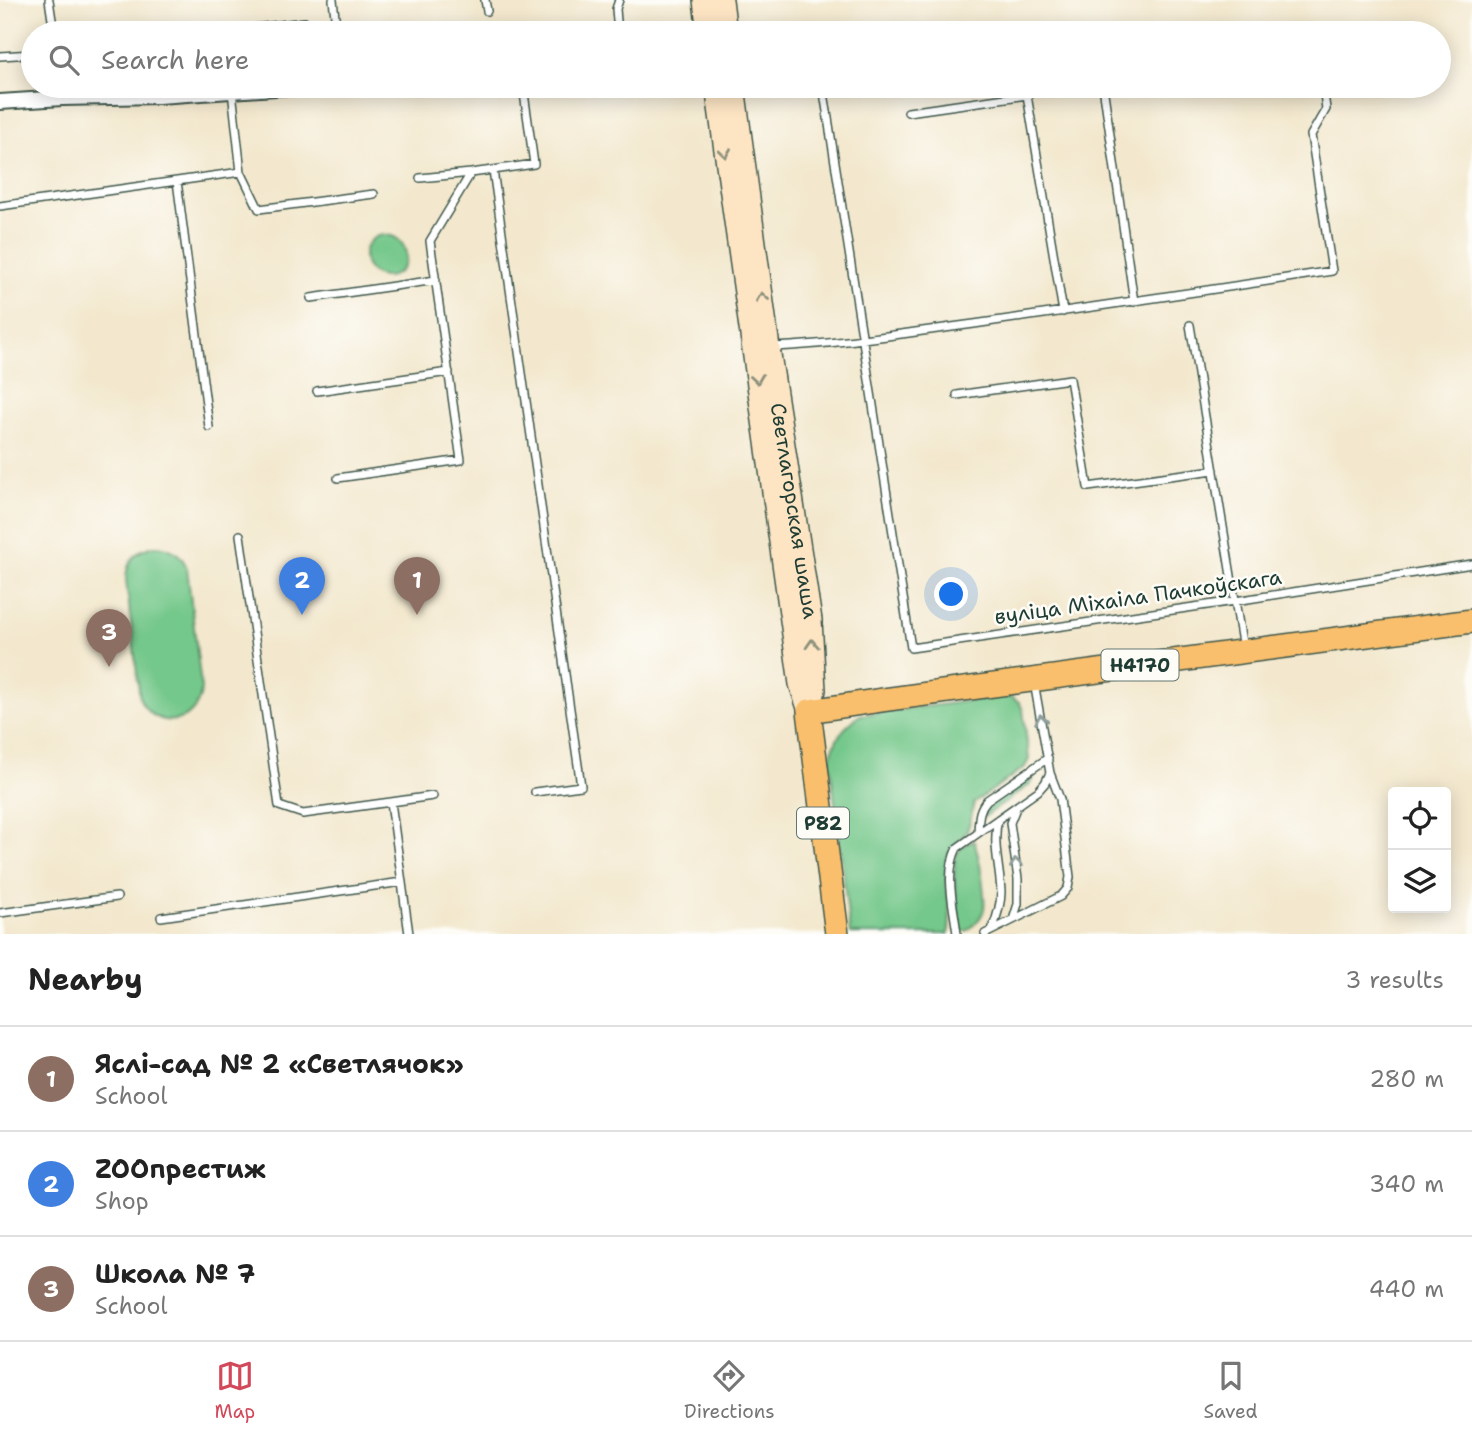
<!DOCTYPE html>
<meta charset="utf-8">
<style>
:root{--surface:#fff;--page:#f2f2f2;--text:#222;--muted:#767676;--line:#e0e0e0;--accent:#d1495b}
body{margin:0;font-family:"Shantell Sans",sans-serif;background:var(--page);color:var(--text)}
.controls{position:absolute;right:21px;bottom:21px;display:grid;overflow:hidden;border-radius:7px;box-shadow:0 4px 18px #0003}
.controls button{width:63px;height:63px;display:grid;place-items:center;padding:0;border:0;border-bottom:2px solid var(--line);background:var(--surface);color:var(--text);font:35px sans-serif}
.you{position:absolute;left:952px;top:595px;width:24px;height:24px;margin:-18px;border:5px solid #fff;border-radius:50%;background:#1a73e8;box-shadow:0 0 0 10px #1a73e833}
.badge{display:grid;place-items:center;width:46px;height:46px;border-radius:50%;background:var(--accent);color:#fff;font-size:23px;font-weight:700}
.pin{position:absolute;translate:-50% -58px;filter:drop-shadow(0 2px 4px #0008)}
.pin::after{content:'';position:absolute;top:37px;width:24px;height:21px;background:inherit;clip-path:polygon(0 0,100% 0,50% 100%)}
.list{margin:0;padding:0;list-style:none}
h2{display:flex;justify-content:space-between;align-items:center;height:91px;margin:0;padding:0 28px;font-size:30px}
h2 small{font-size:23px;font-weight:400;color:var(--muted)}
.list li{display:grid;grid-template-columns:46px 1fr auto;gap:21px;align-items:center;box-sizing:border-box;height:105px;padding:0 28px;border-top:2px solid var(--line)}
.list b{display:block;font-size:26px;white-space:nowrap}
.list p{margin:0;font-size:23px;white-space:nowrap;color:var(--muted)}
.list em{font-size:23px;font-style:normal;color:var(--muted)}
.icon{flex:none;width:38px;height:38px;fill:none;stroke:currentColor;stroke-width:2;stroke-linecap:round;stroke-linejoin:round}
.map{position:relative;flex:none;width:1472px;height:934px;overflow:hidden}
.search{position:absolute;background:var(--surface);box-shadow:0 4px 18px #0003;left:21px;right:21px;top:21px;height:77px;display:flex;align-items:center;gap:18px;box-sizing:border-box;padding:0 24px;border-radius:38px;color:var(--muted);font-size:26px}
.sheet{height:406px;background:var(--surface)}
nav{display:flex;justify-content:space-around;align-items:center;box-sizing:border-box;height:98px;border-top:2px solid var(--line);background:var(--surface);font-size:19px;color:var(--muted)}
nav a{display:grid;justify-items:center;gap:4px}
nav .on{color:var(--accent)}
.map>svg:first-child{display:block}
.green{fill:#74c88b;stroke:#4a8260;stroke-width:2}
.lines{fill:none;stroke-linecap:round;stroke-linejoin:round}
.service-casing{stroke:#3f574b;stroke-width:10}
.minor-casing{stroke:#3f574b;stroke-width:18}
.secondary-casing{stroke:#3f574b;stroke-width:24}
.primary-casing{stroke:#3f574b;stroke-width:26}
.service{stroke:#fff;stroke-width:7}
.minor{stroke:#fff;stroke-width:14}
.secondary{stroke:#fde5c4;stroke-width:21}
.primary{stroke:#f9bf6c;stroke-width:23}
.oneway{stroke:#8e917c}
.oneway2{stroke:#8f9e9a}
.labels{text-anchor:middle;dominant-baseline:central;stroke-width:5;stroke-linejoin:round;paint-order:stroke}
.shield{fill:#fdfcf7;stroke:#62766e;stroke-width:2}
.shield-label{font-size:19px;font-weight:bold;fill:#1f3d34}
.street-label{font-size:21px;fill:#1f3d34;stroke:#fdfcf7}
</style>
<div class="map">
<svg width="1472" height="934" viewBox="0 0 1472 934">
<rect width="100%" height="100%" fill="#fdfcf7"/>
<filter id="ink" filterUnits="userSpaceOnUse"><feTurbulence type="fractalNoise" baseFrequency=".0143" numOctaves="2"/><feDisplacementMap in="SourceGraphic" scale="14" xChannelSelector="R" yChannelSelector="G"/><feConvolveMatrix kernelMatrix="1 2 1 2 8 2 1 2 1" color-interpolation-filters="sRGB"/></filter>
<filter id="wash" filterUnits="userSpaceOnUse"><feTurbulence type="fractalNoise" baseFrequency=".00686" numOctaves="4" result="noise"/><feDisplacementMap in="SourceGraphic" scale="28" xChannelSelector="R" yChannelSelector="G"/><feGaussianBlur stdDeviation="1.57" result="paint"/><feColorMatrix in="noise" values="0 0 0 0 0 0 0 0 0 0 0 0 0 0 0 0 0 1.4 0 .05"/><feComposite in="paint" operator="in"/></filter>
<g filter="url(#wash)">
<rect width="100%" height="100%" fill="#f3e8ce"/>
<!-- green -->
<path class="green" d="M364 256a21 21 0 1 1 42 0a21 21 0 1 1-42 0Z
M154,546c16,0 27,7 33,22l14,118c1,38 -45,48 -61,13l-14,-119c0,-18 10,-30 28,-34z
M1009,696l10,6 4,8 6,49 -4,8 -51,36c-2,8 -3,19 -7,27 -6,13 -18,15 -21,32 -3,24 8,48 2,72h-98l-20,-174c5,-23 12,-31 30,-45z
M1028,777l5,1 -4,7 -45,32 -1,-4 11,-11z
M974,841c5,13 12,54 10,68 -2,9 -10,16 -17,22h-4l-2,-3c-2,-16 -11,-60 -4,-74 3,-6 10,-11 17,-13z"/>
</g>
<g filter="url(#ink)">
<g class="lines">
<defs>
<path id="service" d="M49,0l5,33
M333,0l4,33
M485,0l2,11
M213,33l92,-11
M618,33l-2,-24 3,-9
M0,56l33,-2
M523,86l11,78 -41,6 88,616 -46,6
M823,86l88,562 324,-47 237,-37
M1103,86l31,216
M232,91l9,81 18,37 115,-15
M908,112l119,-17 36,217
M420,178l51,-5
M0,206l177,-25
M311,298l125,-18
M1190,325l53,324
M773,347c67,-3 134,-14 201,-23 119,-17 238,-34 358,-53l-21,-136 15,-26 -3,-23
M317,391l132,-19
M957,395l113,-16 18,108 126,-17
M209,427l-32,-246 64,-9
M338,478l123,-18 -31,-219 41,-68 22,-3
M240,535l39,271 24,8 88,-12 18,132
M391,802l42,-6
M978,832c1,-13 0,-22 9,-32l61,-42
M0,913l117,-16
M161,917l241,-35
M1013,920l5,-16v-25l-8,-56 6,-15
M992,930c5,-13 9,-25 9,-38 -1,-24 -9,-49 -3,-73
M957,934c-3,-27 -13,-60 0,-86l81,-57 7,-8 5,-10 -16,-91
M985,934l76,-38 7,-8 2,-11 -10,-78 -10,-26"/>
<path id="minor" d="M0,102l62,-4 96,-2 147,-10"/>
<g id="secondary">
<path d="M704,0l4,33"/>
<path d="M722,0l4,33"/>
<path d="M716,86l84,598 9,27"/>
<path id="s1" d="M734,86l35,262 42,272 4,70 -5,16"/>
</g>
<path id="primary" d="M837,934l-28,-223 73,-11 590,-79"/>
</defs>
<!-- service casing -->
<use href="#service" class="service-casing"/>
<!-- minor casing -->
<use href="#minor" class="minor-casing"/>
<!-- secondary casing -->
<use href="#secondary" class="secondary-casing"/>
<!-- primary casing -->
<use href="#primary" class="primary-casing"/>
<!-- service -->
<use href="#service" class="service"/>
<!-- minor -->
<use href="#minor" class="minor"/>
<!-- secondary -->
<use href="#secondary" class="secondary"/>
<!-- primary -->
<use href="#primary" class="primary"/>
</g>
<!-- one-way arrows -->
<defs><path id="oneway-chevron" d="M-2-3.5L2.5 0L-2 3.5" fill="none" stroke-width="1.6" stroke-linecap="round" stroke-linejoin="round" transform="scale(1.75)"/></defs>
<g class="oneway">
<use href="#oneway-chevron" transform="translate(725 153) rotate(82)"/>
<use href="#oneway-chevron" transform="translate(762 297) rotate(-98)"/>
<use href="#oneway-chevron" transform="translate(757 379) rotate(82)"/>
<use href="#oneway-chevron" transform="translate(812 644) rotate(-93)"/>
</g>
<g class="oneway2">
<use href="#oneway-chevron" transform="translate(1041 719) rotate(-100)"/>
<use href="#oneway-chevron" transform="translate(1016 863) rotate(-97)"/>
</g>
</g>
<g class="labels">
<!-- shield labels -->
<g class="shield">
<rect x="1101.5" y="649.5" width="77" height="31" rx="5"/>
<rect x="797" y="807.5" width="52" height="31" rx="5"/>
</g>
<g class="shield-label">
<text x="1140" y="665">Н4170</text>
<text x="823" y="823">Р82</text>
</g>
<!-- street labels -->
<g class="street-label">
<text stroke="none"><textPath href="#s1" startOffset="429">Светлагорская шаша</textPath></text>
<text transform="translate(1138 597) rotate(-8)">вуліца Міхаіла Пачкоўскага</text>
</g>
</g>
</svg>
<div class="controls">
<button><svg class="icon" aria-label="locate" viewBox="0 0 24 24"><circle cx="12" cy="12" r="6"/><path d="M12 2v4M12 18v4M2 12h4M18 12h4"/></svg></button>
<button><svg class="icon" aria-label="layers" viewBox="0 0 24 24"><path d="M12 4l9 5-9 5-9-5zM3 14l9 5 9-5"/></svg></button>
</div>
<div class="you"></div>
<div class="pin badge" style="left:417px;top:615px;background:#8d6e63">1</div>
<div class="pin badge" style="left:302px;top:615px;background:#3f7fe0">2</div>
<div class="pin badge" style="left:109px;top:667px;background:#8d6e63">3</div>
<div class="search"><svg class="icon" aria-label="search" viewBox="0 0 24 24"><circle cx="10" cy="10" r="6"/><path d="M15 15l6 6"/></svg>Search here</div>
</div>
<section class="sheet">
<h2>Nearby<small>3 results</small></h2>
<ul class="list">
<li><span class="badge" style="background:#8d6e63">1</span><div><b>Яслі-сад № 2 «Светлячок»</b><p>School</p></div><em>280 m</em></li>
<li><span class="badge" style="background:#3f7fe0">2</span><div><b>ZOOпрестиж</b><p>Shop</p></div><em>340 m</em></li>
<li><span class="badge" style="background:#8d6e63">3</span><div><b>Школа № 7</b><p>School</p></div><em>440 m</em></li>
</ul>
</section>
<nav>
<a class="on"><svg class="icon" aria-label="map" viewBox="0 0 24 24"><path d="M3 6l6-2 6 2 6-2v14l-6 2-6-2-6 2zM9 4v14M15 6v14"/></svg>Map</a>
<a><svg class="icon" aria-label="directions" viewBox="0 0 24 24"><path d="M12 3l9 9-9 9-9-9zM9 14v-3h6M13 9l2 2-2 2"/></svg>Directions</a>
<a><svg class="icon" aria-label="saved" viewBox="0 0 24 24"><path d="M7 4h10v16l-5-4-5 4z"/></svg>Saved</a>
</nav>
